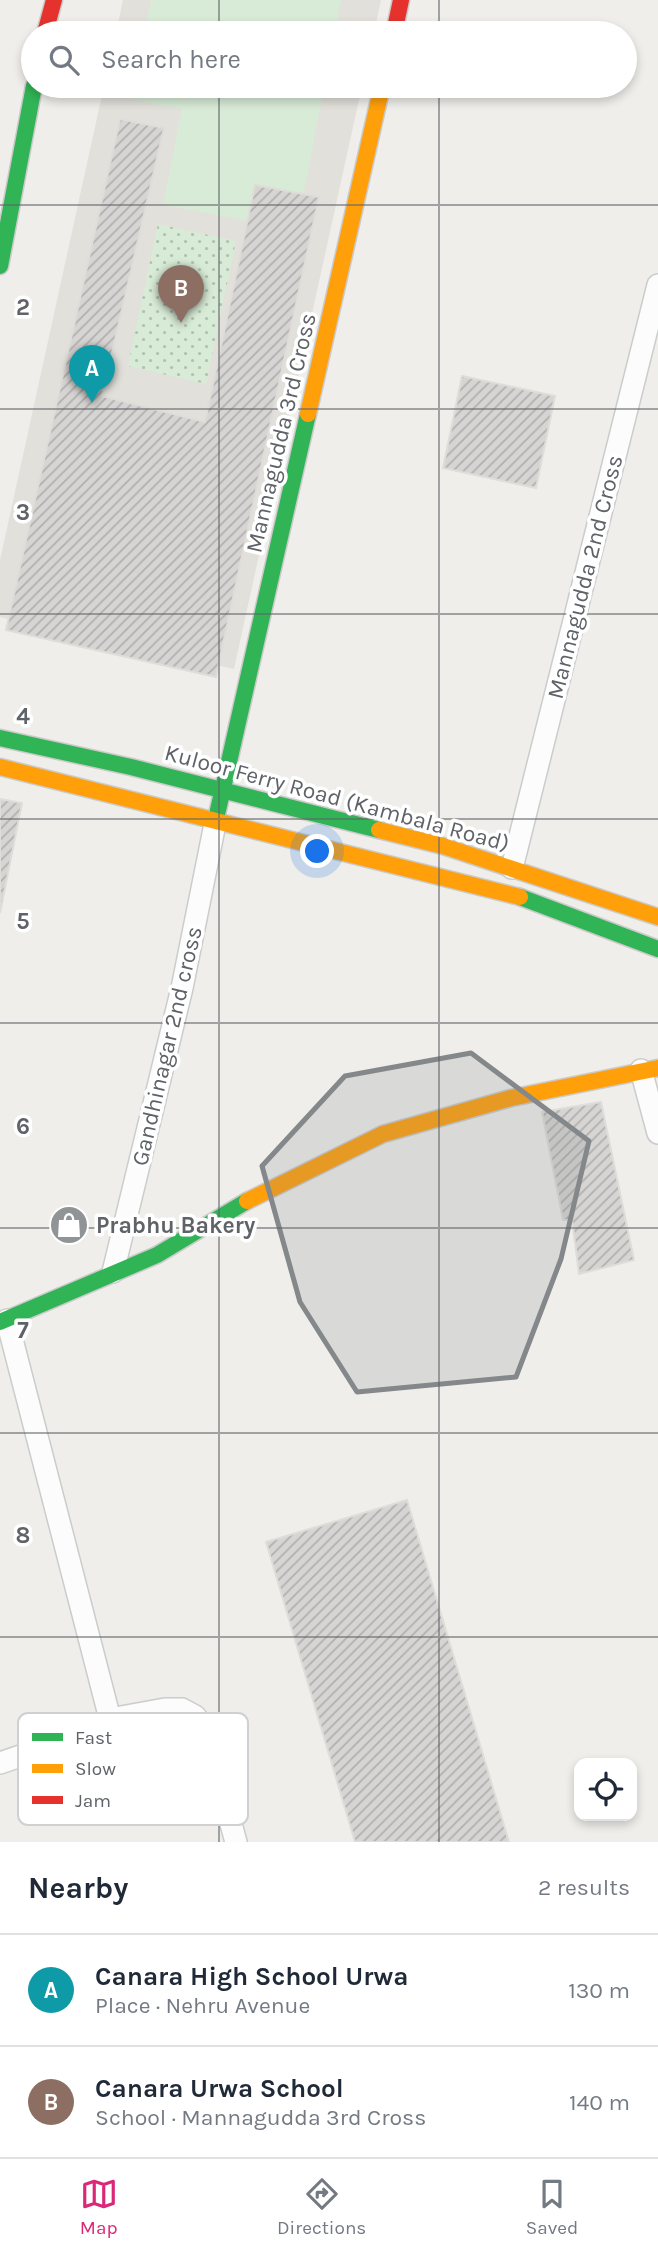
<!DOCTYPE html>
<meta charset="utf-8">
<style>
:root{--surface:#fff;--page:#f6f6f7;--text:#1f2937;--muted:#747a83;--line:#e0e1e3;--accent:#db2777}
body{margin:0;font-family:Karla,sans-serif;background:var(--page);color:var(--text)}
.controls{position:absolute;right:21px;bottom:21px;display:grid;overflow:hidden;border-radius:14px;box-shadow:0 4px 10px #0003}
.controls button{width:63px;height:63px;display:grid;place-items:center;padding:0;border:0;border-bottom:2px solid var(--line);background:var(--surface);color:var(--text);font:35px sans-serif}
.you{position:absolute;left:318px;top:852px;width:24px;height:24px;margin:-18px;border:5px solid #fff;border-radius:50%;background:#1a73e8;box-shadow:0 0 0 10px #1a73e833}
.badge{display:grid;place-items:center;width:46px;height:46px;border-radius:50%;background:var(--accent);color:#fff;font-size:23px;font-weight:700}
.pin{position:absolute;translate:-50% -58px;filter:drop-shadow(0 2px 4px #0008)}
.pin::after{content:'';position:absolute;top:37px;width:24px;height:21px;background:inherit;clip-path:polygon(0 0,100% 0,50% 100%)}
.list{margin:0;padding:0;list-style:none}
h2{display:flex;justify-content:space-between;align-items:center;height:91px;margin:0;padding:0 28px;font-size:30px}
h2 small{font-size:23px;font-weight:400;color:var(--muted)}
.list li{display:grid;grid-template-columns:46px 1fr auto;gap:21px;align-items:center;box-sizing:border-box;height:112px;padding:0 28px;border-top:2px solid var(--line)}
.list b{display:block;font-size:26px;white-space:nowrap}
.list p{margin:0;font-size:23px;white-space:nowrap;color:var(--muted)}
.list em{font-size:23px;font-style:normal;color:var(--muted)}
.icon{flex:none;width:38px;height:38px;fill:none;stroke:currentColor;stroke-width:2;stroke-linecap:round;stroke-linejoin:round}
.map{position:relative;flex:none;width:658px;height:1842px;overflow:hidden}
.search{position:absolute;background:var(--surface);box-shadow:0 4px 10px #0003;left:21px;right:21px;top:21px;height:77px;display:flex;align-items:center;gap:18px;box-sizing:border-box;padding:0 24px;border-radius:38px;color:var(--muted);font-size:26px}
.sheet{height:315px;background:var(--surface)}
nav{display:flex;justify-content:space-around;align-items:center;box-sizing:border-box;height:98px;border-top:2px solid var(--line);background:var(--surface);font-size:19px;color:var(--muted)}
nav a{display:grid;justify-items:center;gap:4px}
nav .on{color:var(--accent)}
.map>svg:first-child{display:block}
.education{fill:#e2e0da}
.grass{fill:url(#grass-dots)}
.garden{fill:#d8ebd6}
.building{fill:url(#building-hatch);stroke:#deddd9;stroke-width:2}
.lines{fill:none;stroke-linecap:round;stroke-linejoin:round}
.street-casing{stroke:#cbcccc;stroke-width:24}
.fast-casing{stroke:#cacacb;stroke-width:19}
.slow-casing{stroke:#cacacb;stroke-width:19}
.jam-casing{stroke:#cacacb;stroke-width:19}
.street{stroke:#fdfcfc;stroke-width:21}
.fast{stroke:#30b455;stroke-width:16}
.slow{stroke:#ff9f0a;stroke-width:16}
.jam{stroke:#e5322d;stroke-width:16}
.marked{fill:#84888a;fill-opacity:0.2;stroke:#84888a;stroke-width:5;stroke-linejoin:round}
.grid{fill:none;stroke:#5f6368;stroke-width:2;stroke-opacity:0.55}
.labels{text-anchor:middle;dominant-baseline:central;stroke-width:7;stroke-linejoin:round;paint-order:stroke}
.street-label{font-size:23px;fill:#5f6368;stroke:#fff}
.poi-label{font-size:23px;font-weight:bold;fill:#5f6368;stroke:#fff;text-anchor:start}
.key{fill:#fff;stroke:#cfd0d2;stroke-width:2}
.key-label{font-size:19px;fill:#5f6368}
.grid-label{font-size:23px;text-anchor:middle;font-weight:bold;fill:#5f6368;stroke:#fff;stroke-width:7;stroke-linejoin:round;paint-order:stroke}
</style>
<div class="map">
<svg width="658" height="1842" viewBox="0 0 658 1842">
<defs>
<pattern id="grass-dots" width="8" height="8" patternUnits="userSpaceOnUse" patternTransform="scale(1.75)"><rect width="8" height="8" fill="#d8ebd6"/><path d="M2 2h.1M6 6h.1" fill="none" stroke="#b2c2b1" stroke-width="1.8" stroke-linecap="round"/></pattern>
<pattern id="building-hatch" width="6" height="6" patternUnits="userSpaceOnUse" patternTransform="scale(1.75)"><rect width="6" height="6" fill="#d6d5d3"/><path d="M-1 1l2-2M0 6l6-6M5 7l2-2" fill="none" stroke="#b1b0af"/></pattern>
</defs>
<rect width="100%" height="100%" fill="#efeeea"/>
<!-- education -->
<path class="education" d="M123,0h258l-7,33h-258z
M104,86h258l-128,583 -234,-52v-57z"/>
<!-- grass -->
<path class="grass" d="M158,224l78,17 -30,143 -78,-18z"/>
<!-- garden -->
<path class="garden" d="M151,0h190l-7,33h-189z
M135,86h189l-27,144 -134,-25 19,-96 -50,-10z"/>
<!-- building -->
<path class="building" d="M120,119l44,9 -62,268 103,26 50,-237 64,12 -103,480 -210,-47z
M462,376l93,20 -19,92 -93,-20z
M0,799l22,4 -22,110z
M601,1102l33,158 -55,14 -7,-54h-9l-21,-108z
M407,1500l102,342h-154l-89,-300z"/>
<g class="lines">
<defs>
<path id="street" d="M512,868l146,-583
M641,1070l17,63
M113,1272l69,-284 34,-169
M7,1320l103,399
M0,1763l64,-22 46,-22 55,-10h17l13,7 10,13 31,113"/>
<path id="fast" d="M0,266l34,-180
M0,738l131,29 248,63
M216,819l92,-405
M520,897l138,52
M0,1322l157,-67 90,-54"/>
<path id="slow" d="M308,414l74,-328
M0,767l520,130
M379,830l64,16 215,71
M247,1201l136,-67 128,-36 147,-30"/>
<path id="jam" d="M45,33l9,-33
M394,33l7,-33"/>
</defs>
<!-- street casing -->
<use href="#street" class="street-casing"/>
<!-- fast casing -->
<use href="#fast" class="fast-casing"/>
<!-- slow casing -->
<use href="#slow" class="slow-casing"/>
<!-- jam casing -->
<use href="#jam" class="jam-casing"/>
<!-- street -->
<use href="#street" class="street"/>
<!-- fast -->
<use href="#fast" class="fast"/>
<!-- slow -->
<use href="#slow" class="slow"/>
<!-- jam -->
<use href="#jam" class="jam"/>
</g>
<!-- marked area -->
<path class="marked" d="M471,1053l118,88 -28,118 -45,118 -159,15 -57,-90 -38,-136 83,-90z"/>
<!-- grid -->
<path class="grid" d="M219,0v33M439,0v33M219,86v1756M439,86v1756M0,205h658M0,409h658M0,614h658M0,819h658M0,1023h658M0,1228h658M0,1433h658M0,1637h658"/>
<!-- icons -->
<defs>
<symbol id="shop-disc" viewBox="-11 -11 22 22"><circle r="9.5" fill="#919496" stroke="#fff"/><path d="M-5-2.5h2.3a2.7 3.5 0 0 1 5.4 0H5L5.5 6h-11ZM-1.5-2.5h3a1.5 2.3 0 0 0-3 0Z" fill="#fff"/></symbol>
</defs>
<g fill-rule="evenodd">
<use href="#shop-disc" x="47" y="1203" width="44" height="44"/>
</g>
<g class="labels">
<!-- street labels -->
<g class="street-label">
<text transform="translate(281 433) rotate(-77)">Mannagudda 3rd Cross</text>
<text transform="translate(585 577) rotate(-76)">Mannagudda 2nd Cross</text>
<text transform="translate(337 798) rotate(15)">Kuloor Ferry Road (Kambala Road)</text>
<text transform="translate(167 1046) rotate(-77)">Gandhinagar 2nd cross</text>
</g>
<!-- poi labels -->
<g class="poi-label">
<text x="96" y="1225">Prabhu Bakery</text>
</g>
</g>
<!-- legend -->
<rect x="18" y="1713" width="230" height="112" rx="10" class="key"/>
<rect x="32" y="1733" width="31" height="8" fill="#30b455"/>
<rect x="32" y="1764" width="31" height="9" fill="#ff9f0a"/>
<rect x="32" y="1796" width="31" height="8" fill="#e5322d"/>
<g class="key-label">
<text x="75" y="1744">Fast</text>
<text x="75" y="1775">Slow</text>
<text x="75" y="1807">Jam</text>
</g>
<g class="grid-label">
<text x="23" y="315">2</text>
<text x="23" y="520">3</text>
<text x="23" y="724">4</text>
<text x="23" y="929">5</text>
<text x="23" y="1134">6</text>
<text x="23" y="1338">7</text>
<text x="23" y="1543">8</text>
</g>
</svg>
<div class="controls">
<button><svg class="icon" aria-label="locate" viewBox="0 0 24 24"><circle cx="12" cy="12" r="6"/><path d="M12 2v4M12 18v4M2 12h4M18 12h4"/></svg></button>
</div>
<div class="you"></div>
<div class="pin badge" style="left:92px;top:403px;background:#0f9aa8">A</div>
<div class="pin badge" style="left:181px;top:323px;background:#8d6e63">B</div>
<div class="search"><svg class="icon" aria-label="search" viewBox="0 0 24 24"><circle cx="10" cy="10" r="6"/><path d="M15 15l6 6"/></svg>Search here</div>
</div>
<section class="sheet">
<h2>Nearby<small>2 results</small></h2>
<ul class="list">
<li><span class="badge" style="background:#0f9aa8">A</span><div><b>Canara High School Urwa</b><p>Place · Nehru Avenue</p></div><em>130 m</em></li>
<li><span class="badge" style="background:#8d6e63">B</span><div><b>Canara Urwa School</b><p>School · Mannagudda 3rd Cross</p></div><em>140 m</em></li>
</ul>
</section>
<nav>
<a class="on"><svg class="icon" aria-label="map" viewBox="0 0 24 24"><path d="M3 6l6-2 6 2 6-2v14l-6 2-6-2-6 2zM9 4v14M15 6v14"/></svg>Map</a>
<a><svg class="icon" aria-label="directions" viewBox="0 0 24 24"><path d="M12 3l9 9-9 9-9-9zM9 14v-3h6M13 9l2 2-2 2"/></svg>Directions</a>
<a><svg class="icon" aria-label="saved" viewBox="0 0 24 24"><path d="M7 4h10v16l-5-4-5 4z"/></svg>Saved</a>
</nav>
